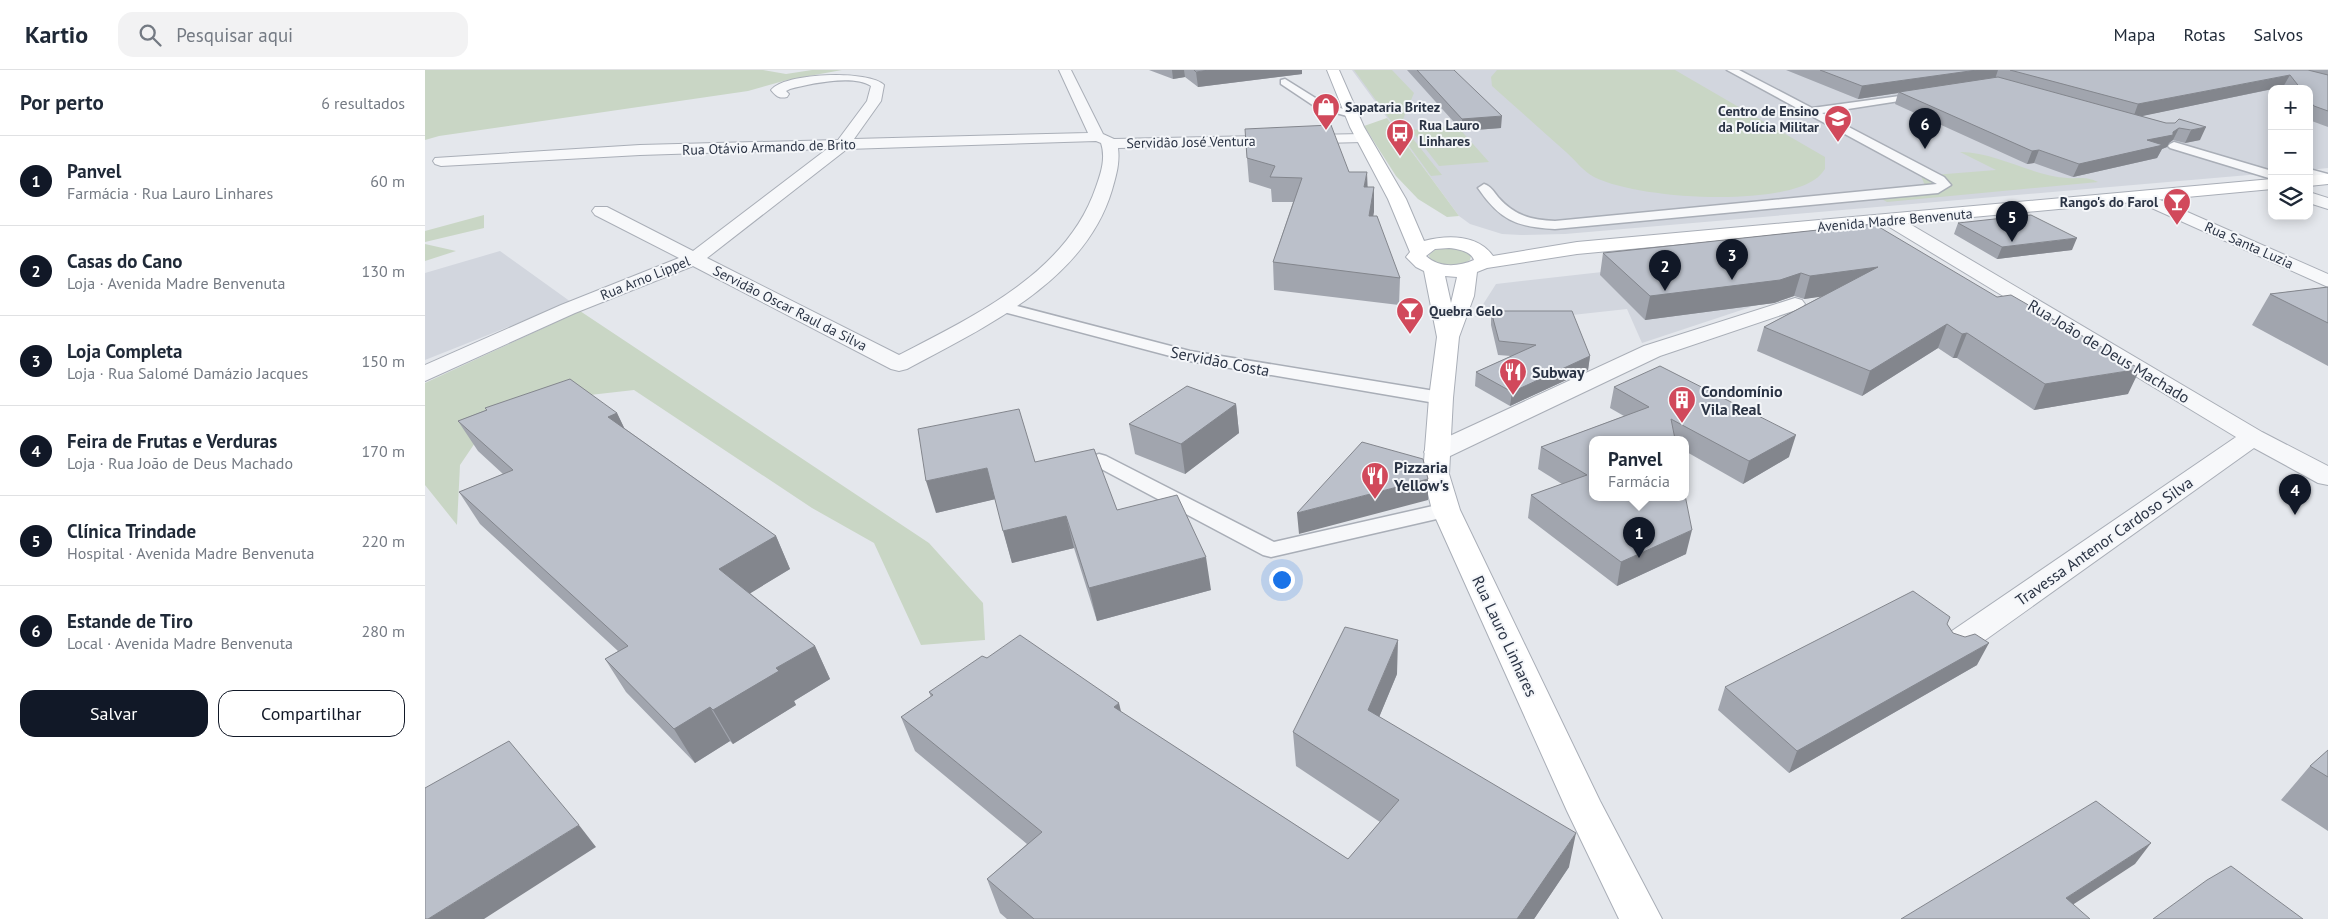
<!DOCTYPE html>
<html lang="pt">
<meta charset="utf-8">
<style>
:root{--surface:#fff;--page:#f2f2f3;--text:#1f2937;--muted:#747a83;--line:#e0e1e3;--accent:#111827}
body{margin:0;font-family:"PT Sans",sans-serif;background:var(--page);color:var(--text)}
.controls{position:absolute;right:15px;top:15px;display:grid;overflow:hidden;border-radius:10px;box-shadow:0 2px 12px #0003}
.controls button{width:45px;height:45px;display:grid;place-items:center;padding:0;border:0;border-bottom:1px solid var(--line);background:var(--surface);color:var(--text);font:25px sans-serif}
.you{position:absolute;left:856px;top:509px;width:18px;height:18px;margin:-12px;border:4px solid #fff;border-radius:50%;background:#1a73e8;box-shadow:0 0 0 8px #1a73e833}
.badge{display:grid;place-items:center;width:32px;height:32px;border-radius:50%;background:var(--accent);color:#fff;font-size:16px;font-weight:700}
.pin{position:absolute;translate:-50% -41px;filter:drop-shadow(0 1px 2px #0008)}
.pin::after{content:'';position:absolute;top:26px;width:18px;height:15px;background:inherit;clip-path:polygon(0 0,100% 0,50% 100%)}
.popup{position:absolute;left:1164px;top:366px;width:100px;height:65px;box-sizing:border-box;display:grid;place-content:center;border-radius:10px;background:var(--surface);filter:drop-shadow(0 1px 4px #0005);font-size:16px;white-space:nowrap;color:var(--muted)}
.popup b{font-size:19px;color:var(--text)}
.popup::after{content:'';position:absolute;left:50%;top:100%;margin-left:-10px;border:10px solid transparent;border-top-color:var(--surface)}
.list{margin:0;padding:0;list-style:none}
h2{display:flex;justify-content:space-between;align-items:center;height:65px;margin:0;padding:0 20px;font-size:21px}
h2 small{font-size:16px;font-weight:400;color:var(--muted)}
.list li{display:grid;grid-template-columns:32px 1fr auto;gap:15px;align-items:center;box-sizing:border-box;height:90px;padding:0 20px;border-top:1px solid var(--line)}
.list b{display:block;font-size:19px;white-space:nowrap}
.list p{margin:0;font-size:16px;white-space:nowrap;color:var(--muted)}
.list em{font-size:16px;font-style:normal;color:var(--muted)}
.actions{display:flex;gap:10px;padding:15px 20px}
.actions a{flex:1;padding:11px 0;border:1px solid var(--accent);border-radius:15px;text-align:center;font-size:18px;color:var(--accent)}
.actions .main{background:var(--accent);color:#fff}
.icon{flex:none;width:28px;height:28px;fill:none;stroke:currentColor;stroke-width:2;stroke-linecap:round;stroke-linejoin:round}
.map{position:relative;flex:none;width:1903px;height:849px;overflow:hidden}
header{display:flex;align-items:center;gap:30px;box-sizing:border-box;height:70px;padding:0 25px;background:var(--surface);border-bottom:1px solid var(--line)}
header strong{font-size:24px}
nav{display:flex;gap:28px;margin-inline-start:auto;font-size:18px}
.search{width:350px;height:45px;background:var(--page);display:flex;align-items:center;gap:12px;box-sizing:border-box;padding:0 18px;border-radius:15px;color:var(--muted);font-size:19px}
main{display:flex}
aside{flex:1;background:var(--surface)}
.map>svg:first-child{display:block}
.built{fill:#d2d6de}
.green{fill:#c9d6c5}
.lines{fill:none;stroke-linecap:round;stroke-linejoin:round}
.service-casing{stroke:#a9aeb7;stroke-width:3}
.minor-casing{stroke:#a9aeb7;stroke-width:2}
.secondary-casing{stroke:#a9aeb7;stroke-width:2}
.service{fill:#f7f8fa;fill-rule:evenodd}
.minor{fill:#f7f8fa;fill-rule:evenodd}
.secondary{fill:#fff;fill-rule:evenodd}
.wall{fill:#a1a5ae}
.shaded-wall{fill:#83868d}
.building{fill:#bbc0ca;stroke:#83868d}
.labels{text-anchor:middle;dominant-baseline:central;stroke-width:4;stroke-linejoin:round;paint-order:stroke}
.far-poi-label{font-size:14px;font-weight:bold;fill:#2b3445;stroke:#f4f6f9;text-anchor:start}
.far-street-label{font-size:14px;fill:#2b3445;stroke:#f4f6f9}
.street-label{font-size:16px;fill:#2b3445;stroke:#f4f6f9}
.poi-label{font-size:16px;font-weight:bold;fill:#2b3445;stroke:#f4f6f9;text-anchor:start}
</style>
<header>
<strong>Kartio</strong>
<div class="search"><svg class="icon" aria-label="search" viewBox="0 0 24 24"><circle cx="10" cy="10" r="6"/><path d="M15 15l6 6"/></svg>Pesquisar aqui</div>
<nav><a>Mapa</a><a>Rotas</a><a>Salvos</a></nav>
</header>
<main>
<aside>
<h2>Por perto<small>6 resultados</small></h2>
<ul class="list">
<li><span class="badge">1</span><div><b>Panvel</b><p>Farmácia · Rua Lauro Linhares</p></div><em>60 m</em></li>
<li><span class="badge">2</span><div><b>Casas do Cano</b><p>Loja · Avenida Madre Benvenuta</p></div><em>130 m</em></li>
<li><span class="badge">3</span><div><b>Loja Completa</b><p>Loja · Rua Salomé Damázio Jacques</p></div><em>150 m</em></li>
<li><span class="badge">4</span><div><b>Feira de Frutas e Verduras</b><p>Loja · Rua João de Deus Machado</p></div><em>170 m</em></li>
<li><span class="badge">5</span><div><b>Clínica Trindade</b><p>Hospital · Avenida Madre Benvenuta</p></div><em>220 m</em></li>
<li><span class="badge">6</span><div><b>Estande de Tiro</b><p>Local · Avenida Madre Benvenuta</p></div><em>280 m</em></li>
</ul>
<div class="actions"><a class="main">Salvar</a><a>Compartilhar</a></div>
</aside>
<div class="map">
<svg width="1903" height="849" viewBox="0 0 1903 849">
<rect width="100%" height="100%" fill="#e4e7ec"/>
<!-- built -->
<path class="built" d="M927,0h901l75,19v79l-19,2v-81h-37v84l-707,61 -44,1 -19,-1 -32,-10 -11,-8z
M75,181l71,51 -146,58v-87z
M1364,181l-8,46 -139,46 -15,-34 -73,8h-79l21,-33z"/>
<!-- green -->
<path class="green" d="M0,0h338l23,4 26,-4h30l-55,10 -39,11 -309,45 -14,4z
M929,0h38l22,23 -13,31 41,51 -11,1z
M1072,0h178l150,87v12c-3,4 -7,9 -11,11 -41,27 -176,19 -220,-3 -10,-5 -19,-17 -28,-25 -25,-22 -49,-44 -74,-66l-1,-9z
M962,48l72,98 -12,1 -29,-18 -22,-23 -32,-50z
M1032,56l32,36 -50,4 -28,-36z
M1535,82c37,0 71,24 108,26 13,1 16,-2 30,4l-211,20 -14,-8 53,-6 -5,-12 75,-6z
M59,145v13l-59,14v-11z
M0,174l31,7 -31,10z
M1023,178l17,3 6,5 -1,4c-11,7 -30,7 -40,-1l-1,-4 6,-5z
M155,241l349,232 54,60 2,37 -64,5 -47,-102 -62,-35 -178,-118 -53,6 -100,38 -21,31 -3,60 -32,-40v-102z"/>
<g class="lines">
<defs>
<path id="service" d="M1302,0h12l73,38 117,-16v4l-4,1 -103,16 122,64 7,8 -13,8 -383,36c-39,-2 -55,-9 -77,-41l6,-4c7,2 10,8 14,13 17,19 33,23 57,24l382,-37z
M860,9l40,25 30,8 1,2 -5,3 -34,-9 -36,-24v-4z
M1749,72l98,29v8l-102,-31 -2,-2 2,-2z
M1884,99l19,5v8l-19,-5z
M577,232l188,49 251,41 7,2 2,4 -2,4 -7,2 -252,-43 -193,-51 -2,-3 2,-3z
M674,384l7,2 168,86 172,-39 8,2 3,5 -3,5 -183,42 -8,-2 -171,-91 -3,-4 3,-4z"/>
<path id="minor" d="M634,0h12l32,64 11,5 249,-5 7,4 -7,4 -245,6c2,15 -2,28 -6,42 -27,91 -127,137 -205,179l-8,2 -8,-2 -198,-103 -118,47 -150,68v-16l136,-60 118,-47 -84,-43 -3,-4 3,-4h12l86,44 134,-102 -187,6 -199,11 -6,-2 -2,-3 2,-3 205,-13 198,-5 29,-39 4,-15c-19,-12 -61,-2 -81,3l-4,2 3,3 -2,3c-8,2 -11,-1 -16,-7 14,-18 99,-20 113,-5l-3,16 -27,38 234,-6zM671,71l5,2c5,15 0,30 -5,44 -29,86 -122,129 -197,168l-192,-97 140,-109z
M1717,122l186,82v13l-192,-86 -2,-4 2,-4z
M1884,122l19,6v11l-19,-6z
M1467,146l6,1 364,215 66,34v19l-10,-2 -64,-35 -287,205 -12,4 -12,-4 -4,-8 4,-8 293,-200 -350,-212 -3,-4 3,-4z
M1370,228l7,2 3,4 -3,4 -142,48 -214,102 -9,2 -9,-2 -4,-6 4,-6 216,-100z"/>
<path id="secondary" d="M902,0h12l25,57 42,72 18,42c23,-6 53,-7 69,15l84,-14 695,-63v10l-695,65 -90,14 -10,4 -3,24 -15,41 -6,61 -4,76 11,36 140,291 62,118h-43l-52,-108 -135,-301 -9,-36 6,-76 8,-61 -13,-66 -8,-4 -10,-10 4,-5 -22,-53 -38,-72zM1024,178c9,1 22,3 25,12 -16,7 -35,8 -48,-4l9,-7zM1020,206l12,1 -6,26z
M1903,104v10l-19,2v-10z"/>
</defs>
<!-- service casing -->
<use href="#service" class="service-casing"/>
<!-- minor casing -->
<use href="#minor" class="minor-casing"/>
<!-- secondary casing -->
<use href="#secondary" class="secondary-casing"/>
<!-- service -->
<use href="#service" class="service"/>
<!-- minor -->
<use href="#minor" class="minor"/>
<!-- secondary -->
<use href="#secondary" class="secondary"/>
</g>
<!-- wall -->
<path class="wall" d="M724,0h153v4l-104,13 -13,-10 -12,2z
M982,0h47l47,58 -39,3z
M1361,0h542v57l-19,-7v-31h-24l-2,-2 -142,29 25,7h9l4,-4 21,21 -15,3 -12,-3 -4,3 -2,4 -5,2 -5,9 -84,19 -39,-14 -7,1 -132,-60 3,-11 -40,6z
M822,88l102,14 19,15h6l-1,29 27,62 -1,27 -125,-15 -1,-28 20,-60h-21l-1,-13 -22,-7z
M1533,153l114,27 -75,9 -43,-25z
M1449,154l254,170 -94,16 -77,-52h-4l-15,-10 -76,48 -105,-45 7,-24 58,-31 -18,3 -10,-3 -20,7 -129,17 -45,-45 3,-22z
M1903,217v79l-76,-41 18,-31z
M1066,241l99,45 -2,14 -78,36 -35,-20 1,-14 35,-16 -13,-1 -7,-30z
M1189,317l175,70 -46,27 -58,-33v-12h-92l93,115 -69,32 -89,-68 3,-23 31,-11 -24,-15 3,-22 83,-31 -14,-8z
M811,334l3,29 -54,41 -50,-20 -6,-30z
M60,338l132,5 7,15 152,108 14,33 -40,24 65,53 15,33 -36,22 2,4 -63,39 -3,-3 -35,22 -69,-71 -21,-33 13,-8 -138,-127 -21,-32 44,-18 -25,-23 -20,-30 28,-11z
M610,392l82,48 94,80 -114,31 -23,-73 -62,15 -17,-64 -59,14z
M1522,554l6,9 24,32 -188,108 -71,-63 7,-23z
M562,588l134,54 227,147 32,-37 -84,-56 -3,-34 104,-58 -18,43 190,150 -35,52h-527l-7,-6 -13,-34 40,-35 -112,-93 -14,-34 30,-20 -2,-5z
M1903,680v81l-47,-31 29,-34z"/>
<!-- shaded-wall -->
<path class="shaded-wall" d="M747,0h12l1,7 -12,2z
M784,0h93v4l-104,13 -2,-15z
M1552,0h21l-3,9 -96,13 -1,1 -40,6 4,-13z
M1865,5l-7,12 -11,2 -139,29 5,-14z
M1077,46l-1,12 -39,3v-12z
M1781,57l-6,13 -15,3 6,-13z
M1754,58l-6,12 -4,3 -2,4 -5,2 -5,9 -84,19 6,-13 94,-32z
M1614,80l-5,13 -7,1 5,-13z
M942,102l1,24 -4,-9z
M949,117v25l-5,29v-25z
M1652,168l-5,12 -75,9 5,-12z
M1453,197l-7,23 -67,9 6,-23z
M1376,203l-7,23 -20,7 -129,17 5,-24z
M1522,254l-9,24 -76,48 8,-25z
M1542,263l-10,25h-4l9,-24z
M1165,286l-2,14 -78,36 2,-14z
M1715,299l-12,25 -94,16 11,-26z
M811,334l3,29 -54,41 -4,-30z
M192,343l15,31 -24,-27z
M1371,365l-7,22 -46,27 6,-23z
M562,398l9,31 -60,14 -10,-32z
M1003,409v21l-129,34 -2,-21z
M641,446l8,32 -62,15 -9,-32z
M1267,460l-6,24 -69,32 4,-24z
M351,466l14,33 -54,33 -17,-33z
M781,487l5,33 -114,31 -8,-33z
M973,570l-1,34 -29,70v-34z
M1564,573l-12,22 -188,108 8,-22z
M390,576l15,33 -36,22 2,4 -63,39 -20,-34 63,-42z
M694,633l8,33 -13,-29z
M285,637l20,34 -35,22 -21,-34z
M154,755l17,22 -112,72h-56z
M1151,763l-7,34 -35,52h-17z
M1726,773l-16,21 -84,55 15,-21z"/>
<!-- building -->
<path class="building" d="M769,0h15l-13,2z
M992,0h37l48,46 -40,3z
M1395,0h157l-115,16z
M1585,0h298l20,5v36l-14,-5 -5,-6v-11h-8l-11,-14 -152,29z
M1573,7l168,46h9l4,-4 27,8 -15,3 -12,-2 -6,4v3l-26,5 16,5 -84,19 -40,-14 -7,1 -133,-59z
M906,55l18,47h18l-3,15h10l-5,29h8l23,62 -127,-16 29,-84 -32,-1 5,-11 -28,-8 -2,-29z
M1606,145l46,23 -75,9 -44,-24z
M1449,154l123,73 14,-2 129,74 -95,15 -78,-51 -5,1 -15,-10 -77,47 -106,-44 114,-60 -68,9 -9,-3 -21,7 -130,16 -47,-43z
M1903,217v36l-58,-29z
M1066,241h81l18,45 -78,36 -36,-20 60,-27 -37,-4z
M1235,296l136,69 -47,26 -78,-42 4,20h-82v58h92v-2l7,35 -71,32 -90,-67 56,-20 -46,-28 108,-40 -35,-20z
M145,309l47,34 -9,4 168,119 -57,33 96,77 -39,22 3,3 -66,39 -3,-3 -36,22 -69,-70 23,-13 -169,-154 54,-22 -55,-49 29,-11 -2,-2z
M762,316l49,18 -55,40 -52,-20z
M594,339l16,53 59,-13 23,61 60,-15 29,62 -117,31 -23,-72 -63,15 -16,-63 -61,13 -8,-52z
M937,372l61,17 5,20 -131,34z
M1488,521l37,26 -3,7 6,9 12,4 10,-3 14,9 -192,108 -72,-64z
M920,557l53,13 -30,70 208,123 -59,86h-483l-47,-40 55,-47 -141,-115 32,-22 -4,-3 53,-36 5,2 33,-23 99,68 -5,4 234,152 51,-59 -106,-68z
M84,671l70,84 -151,94h-3v-131z
M1903,680v27l-18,-11z
M1671,731l55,42 -85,55 24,21h-189z
M1806,796l72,53h-150l54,-39z"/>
<!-- icons -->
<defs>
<symbol id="shop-pin" viewBox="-11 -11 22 30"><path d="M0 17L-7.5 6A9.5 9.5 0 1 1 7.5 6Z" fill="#d1495b" stroke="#f4f6f9"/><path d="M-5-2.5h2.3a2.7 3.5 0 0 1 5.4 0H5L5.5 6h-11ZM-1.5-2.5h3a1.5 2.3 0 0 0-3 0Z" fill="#fff"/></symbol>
<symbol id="university-pin" viewBox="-11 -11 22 30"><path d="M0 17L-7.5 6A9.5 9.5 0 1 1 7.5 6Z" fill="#d1495b" stroke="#f4f6f9"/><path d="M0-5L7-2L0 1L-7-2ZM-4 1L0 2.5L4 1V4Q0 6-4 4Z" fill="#fff"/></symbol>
<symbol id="bus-pin" viewBox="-11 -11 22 30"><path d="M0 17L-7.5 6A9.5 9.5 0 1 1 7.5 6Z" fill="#d1495b" stroke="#f4f6f9"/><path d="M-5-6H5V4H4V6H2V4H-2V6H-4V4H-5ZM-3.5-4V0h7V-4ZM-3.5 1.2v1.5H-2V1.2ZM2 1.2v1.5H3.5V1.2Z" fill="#fff"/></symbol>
<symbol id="bar-pin" viewBox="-11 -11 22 30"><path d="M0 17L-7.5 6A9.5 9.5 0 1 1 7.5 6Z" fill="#d1495b" stroke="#f4f6f9"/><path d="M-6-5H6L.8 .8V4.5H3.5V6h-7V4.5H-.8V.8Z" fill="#fff"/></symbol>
<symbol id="restaurant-pin" viewBox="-11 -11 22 30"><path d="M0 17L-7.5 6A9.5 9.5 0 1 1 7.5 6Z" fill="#d1495b" stroke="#f4f6f9"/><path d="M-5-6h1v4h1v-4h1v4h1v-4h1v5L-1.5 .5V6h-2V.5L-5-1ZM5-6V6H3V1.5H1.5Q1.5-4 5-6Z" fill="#fff"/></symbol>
<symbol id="building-pin" viewBox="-11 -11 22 30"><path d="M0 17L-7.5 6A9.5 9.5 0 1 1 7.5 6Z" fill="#d1495b" stroke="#f4f6f9"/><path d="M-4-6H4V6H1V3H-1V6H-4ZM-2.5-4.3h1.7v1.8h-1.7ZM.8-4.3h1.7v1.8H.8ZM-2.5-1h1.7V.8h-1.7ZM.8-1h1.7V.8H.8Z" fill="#fff"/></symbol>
</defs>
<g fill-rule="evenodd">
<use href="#shop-pin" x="885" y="21" width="32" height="43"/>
<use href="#university-pin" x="1397" y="33" width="32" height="43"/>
<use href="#bus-pin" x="959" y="47" width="32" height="43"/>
<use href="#bar-pin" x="1736" y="116" width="32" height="43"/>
<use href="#bar-pin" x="969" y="225" width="32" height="43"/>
<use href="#restaurant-pin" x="1072" y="286" width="32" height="43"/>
<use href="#building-pin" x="1241" y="314" width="32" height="43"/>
<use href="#restaurant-pin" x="934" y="390" width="32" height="43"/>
</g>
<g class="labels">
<!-- far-poi labels -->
<g class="far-poi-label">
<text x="920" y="37">Sapataria Britez</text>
<text x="1394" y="41" text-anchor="end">Centro de Ensino<tspan x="1394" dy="16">da Polícia Militar</tspan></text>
<text x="994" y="55">Rua Lauro<tspan x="994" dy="16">Linhares</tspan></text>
<text x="1733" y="132" text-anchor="end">Rango's do Farol</text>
<text x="1004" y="241">Quebra Gelo</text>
</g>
<!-- far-street labels -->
<g class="far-street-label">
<text transform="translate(766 72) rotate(-1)">Servidão José Ventura</text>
<text transform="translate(344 77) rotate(-2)">Rua Otávio Armando de Brito</text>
<text transform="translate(1470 150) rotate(-5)">Avenida Madre Benvenuta</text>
<text transform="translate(1824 175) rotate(24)">Rua Santa Luzia</text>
<text transform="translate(220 208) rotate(-22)">Rua Arno Lippel</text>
<text transform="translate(365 238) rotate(27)">Servidão Oscar Raul da Silva</text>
</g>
<!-- street labels -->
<g class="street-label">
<text transform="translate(1684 281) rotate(31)">Rua João de Deus Machado</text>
<text transform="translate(795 291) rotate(11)">Servidão Costa</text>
<text transform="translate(1679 471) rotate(-35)">Travessa Antenor Cardoso Silva</text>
<text transform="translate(1080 566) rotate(65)">Rua Lauro Linhares</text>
</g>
<!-- poi labels -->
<g class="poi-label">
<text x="1107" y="302">Subway</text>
<text x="1276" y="321">Condomínio<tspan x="1276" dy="18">Vila Real</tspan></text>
<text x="969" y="397">Pizzaria<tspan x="969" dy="18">Yellow's</tspan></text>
</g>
</g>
</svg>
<div class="controls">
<button>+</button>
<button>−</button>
<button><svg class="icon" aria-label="layers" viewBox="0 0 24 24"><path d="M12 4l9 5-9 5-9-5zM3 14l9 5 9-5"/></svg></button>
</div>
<div class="you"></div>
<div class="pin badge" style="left:1214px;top:488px">1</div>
<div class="popup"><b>Panvel</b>Farmácia</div>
<div class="pin badge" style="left:1240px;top:221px">2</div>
<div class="pin badge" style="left:1307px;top:210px">3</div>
<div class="pin badge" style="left:1870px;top:445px">4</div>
<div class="pin badge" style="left:1587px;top:172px">5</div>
<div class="pin badge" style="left:1500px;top:79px">6</div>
</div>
</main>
